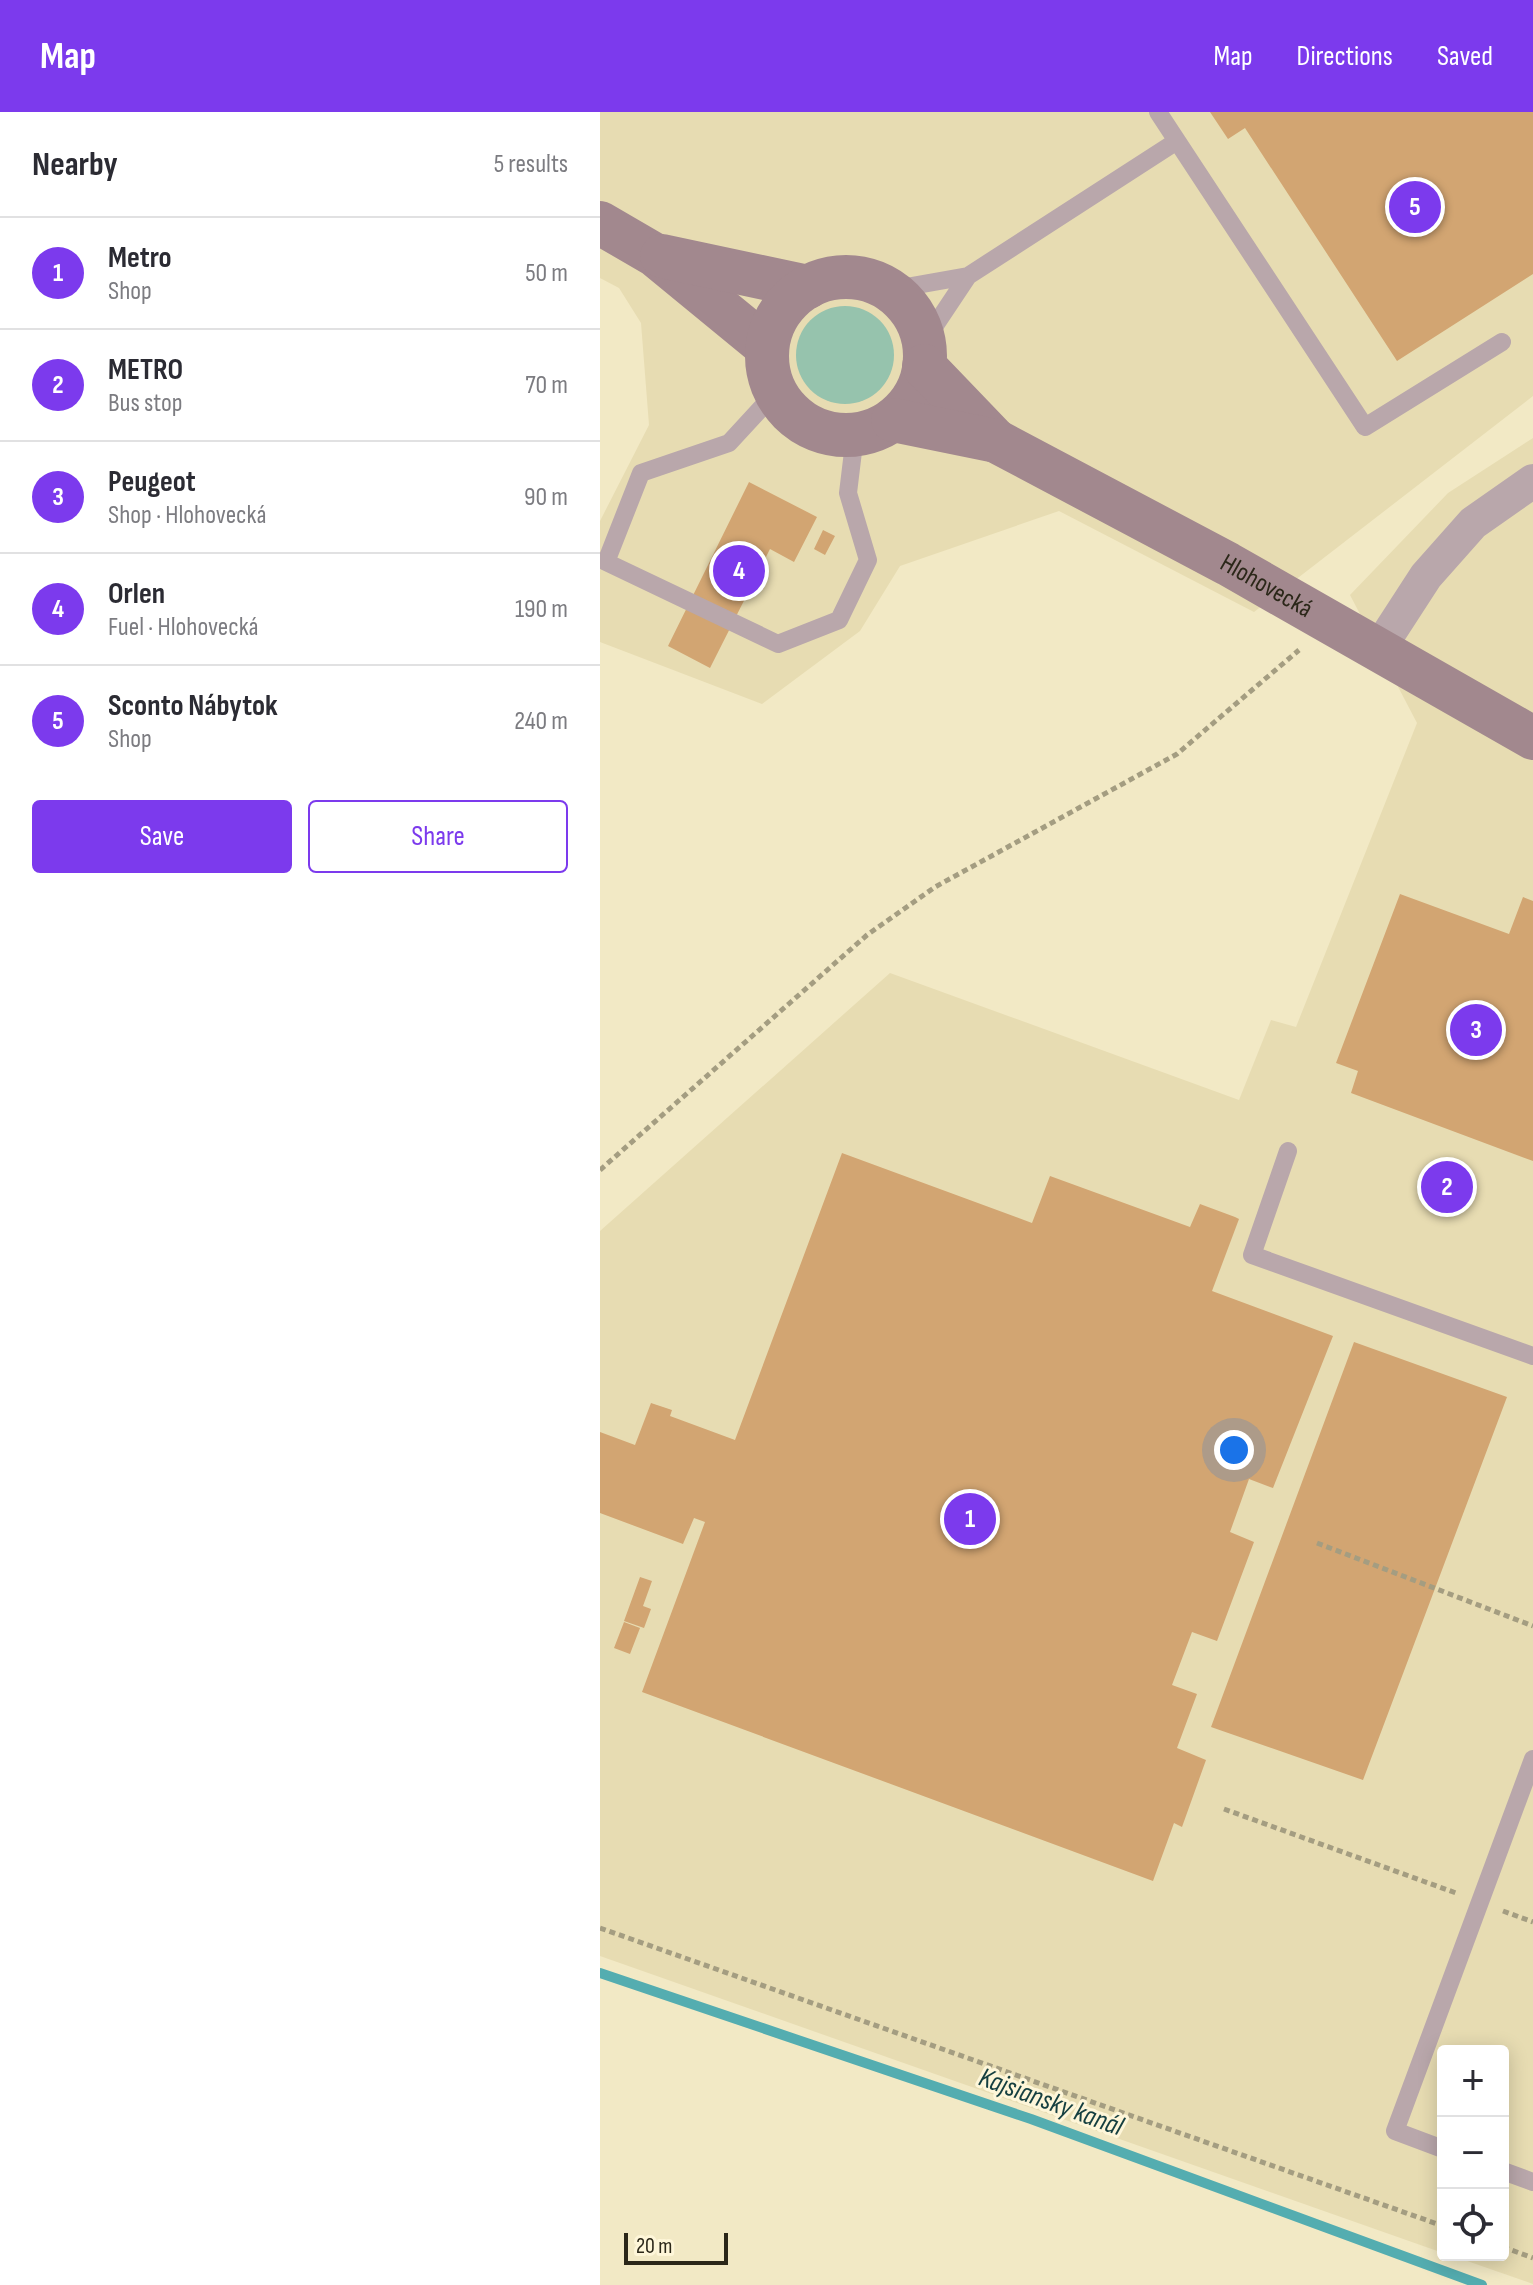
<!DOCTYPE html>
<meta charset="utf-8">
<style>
:root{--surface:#fff;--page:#f2f2f3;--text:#2b2b33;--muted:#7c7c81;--line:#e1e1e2;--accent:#7c3aed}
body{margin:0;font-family:"Sofia Sans Condensed",sans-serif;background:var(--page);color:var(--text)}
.controls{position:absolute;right:24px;bottom:24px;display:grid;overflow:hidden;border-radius:8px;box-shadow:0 4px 20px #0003}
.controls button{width:72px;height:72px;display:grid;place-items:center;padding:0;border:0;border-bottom:2px solid var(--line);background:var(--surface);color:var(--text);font:40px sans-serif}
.scale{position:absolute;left:24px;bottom:20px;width:104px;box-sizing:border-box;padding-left:8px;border:4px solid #2b2719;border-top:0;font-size:22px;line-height:28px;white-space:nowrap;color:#2b2719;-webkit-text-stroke:6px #fef6d9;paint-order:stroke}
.you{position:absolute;left:634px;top:1338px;width:28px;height:28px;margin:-20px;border:6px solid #fff;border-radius:50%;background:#1a73e8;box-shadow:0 0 0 12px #1a73e833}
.badge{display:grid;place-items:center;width:52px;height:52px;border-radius:50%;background:var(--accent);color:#fff;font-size:26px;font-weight:700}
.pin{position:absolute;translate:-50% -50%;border:4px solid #fff;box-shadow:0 2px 8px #0006}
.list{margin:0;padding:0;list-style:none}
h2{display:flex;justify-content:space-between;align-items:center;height:104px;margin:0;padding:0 32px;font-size:34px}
h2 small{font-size:26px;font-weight:400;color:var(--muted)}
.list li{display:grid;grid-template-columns:52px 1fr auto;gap:24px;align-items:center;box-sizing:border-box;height:112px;padding:0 32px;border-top:2px solid var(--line)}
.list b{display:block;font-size:30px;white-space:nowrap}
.list p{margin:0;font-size:26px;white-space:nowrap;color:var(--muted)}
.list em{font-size:26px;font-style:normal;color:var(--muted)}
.actions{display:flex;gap:16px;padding:24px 32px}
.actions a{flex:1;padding:18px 0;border:2px solid var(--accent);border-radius:8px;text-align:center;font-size:28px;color:var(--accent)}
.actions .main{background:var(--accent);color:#fff}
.icon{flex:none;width:44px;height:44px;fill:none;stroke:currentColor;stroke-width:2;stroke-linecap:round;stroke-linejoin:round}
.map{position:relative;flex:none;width:933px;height:2173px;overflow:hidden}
header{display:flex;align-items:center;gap:48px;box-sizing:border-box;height:112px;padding:0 40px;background:var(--accent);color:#fff}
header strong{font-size:38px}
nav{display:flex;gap:44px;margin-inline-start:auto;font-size:28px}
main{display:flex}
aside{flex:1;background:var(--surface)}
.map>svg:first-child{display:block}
.built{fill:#e7dcb2}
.green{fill:#96c3ad}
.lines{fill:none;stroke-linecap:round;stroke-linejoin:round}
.stream{stroke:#54adb0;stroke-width:10}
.building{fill:#d2a572}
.path{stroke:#a49d81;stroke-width:5;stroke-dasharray:6 4;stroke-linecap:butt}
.service{stroke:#b9a7ab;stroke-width:18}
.minor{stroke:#b9a7ab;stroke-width:34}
.secondary{stroke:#a2888e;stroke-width:44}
.labels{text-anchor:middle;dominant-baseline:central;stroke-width:6;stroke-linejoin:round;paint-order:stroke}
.street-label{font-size:26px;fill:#2b2719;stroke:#fef6d9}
.water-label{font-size:28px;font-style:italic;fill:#153f40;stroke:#fef6d9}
</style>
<header>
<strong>Map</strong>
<nav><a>Map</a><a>Directions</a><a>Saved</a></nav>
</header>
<main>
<aside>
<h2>Nearby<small>5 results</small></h2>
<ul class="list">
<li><span class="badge">1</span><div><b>Metro</b><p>Shop</p></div><em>50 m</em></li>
<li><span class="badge">2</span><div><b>METRO</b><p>Bus stop</p></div><em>70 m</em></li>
<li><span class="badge">3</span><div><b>Peugeot</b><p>Shop · Hlohovecká</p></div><em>90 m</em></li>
<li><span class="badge">4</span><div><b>Orlen</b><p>Fuel · Hlohovecká</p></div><em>190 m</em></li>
<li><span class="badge">5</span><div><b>Sconto Nábytok</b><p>Shop</p></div><em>240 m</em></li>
</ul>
<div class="actions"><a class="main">Save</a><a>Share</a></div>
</aside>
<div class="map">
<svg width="933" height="2173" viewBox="0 0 933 2173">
<rect width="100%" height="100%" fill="#f2e9c5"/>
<!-- built -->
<path class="built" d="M0,0h933v284l-279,216 -195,-101 -159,55 -40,65 -98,73 -162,-62v-121l49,-96 -8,-102 -22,-35 -19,-10z
M933,326v1846l-83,-29h53v-204h-60v202l-843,-297v-725l290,-258 349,127 32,-80 25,7 121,-304 -67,-128 98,-102z"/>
<!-- green -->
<path class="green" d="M196 243a49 49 0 1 1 98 0a49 49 0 1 1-98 0Z"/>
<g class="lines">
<!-- stream -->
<path class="stream" d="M0,1861l431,146 451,166"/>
</g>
<!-- building -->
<path class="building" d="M610,0h323v162l-136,87 -152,-233 -17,11z
M149,370l68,35 -23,45 -24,-13 -60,119 -42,-22z
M223,418l12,6 -10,19 -11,-6z
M800,782l109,40 14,-37 10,4v260l-182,-68 7,-22 -22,-8z
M242,1041l190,70 18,-47 140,51 10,-23 35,13 4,2 -27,72 121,45 -60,152 -24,-9 -19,53 24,10 -37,99 -25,-9 -20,53 25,9 -20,54 29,12 -24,67 -8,-4 -21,58 -511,-189 63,-170 -11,-4 -11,26 -83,-31v-81l35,13 16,-42 21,7 -2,6 65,24z
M754,1230l153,55 -144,383 -152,-53z
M40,1465l12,4 -9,25 8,3 -7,19 -20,-7z
M24,1510l16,6 -10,26 -16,-6z"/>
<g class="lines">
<!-- path -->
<path class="path" d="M0,1058l267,-235 68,-48 242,-133 122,-104
M717,1431l216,83
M624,1697l232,84
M903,1799l30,11
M0,1816l843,298
M903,2135l30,11"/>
<!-- service -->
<path class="service" d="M558,0l207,315 137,-85
M289,178l79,-14 209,-135
M324,230l44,-66
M175,281l-46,50 -88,30 -35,89 172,82 61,-24 29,-60 -20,-67 7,-58
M688,1039l-36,104 281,101
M843,2037l-48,-18 138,-372
M903,2059l30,11"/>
<!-- minor -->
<path class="minor" d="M778,538l48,-74 47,-53 60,-42"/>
<!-- secondary -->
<g class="secondary">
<path d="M0,111l55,32 112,92"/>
<path d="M62,144l146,31"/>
<circle cx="246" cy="244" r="79"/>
<path d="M324,254l72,75"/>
<path id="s1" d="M293,308l103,21 232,123 305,174"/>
</g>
</g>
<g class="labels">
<!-- street labels -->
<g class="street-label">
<text stroke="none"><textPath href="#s1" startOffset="412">Hlohovecká</textPath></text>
</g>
<!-- water labels -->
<g class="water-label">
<text transform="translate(451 1990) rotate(20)">Kajsiansky kanál</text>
</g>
</g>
</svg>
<div class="controls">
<button>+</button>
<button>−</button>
<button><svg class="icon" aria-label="locate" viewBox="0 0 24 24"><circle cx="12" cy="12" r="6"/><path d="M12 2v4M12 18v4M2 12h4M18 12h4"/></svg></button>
</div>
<div class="scale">20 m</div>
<div class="you"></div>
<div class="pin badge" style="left:370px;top:1407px">1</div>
<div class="pin badge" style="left:847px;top:1075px">2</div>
<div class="pin badge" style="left:876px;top:918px">3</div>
<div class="pin badge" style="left:139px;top:459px">4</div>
<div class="pin badge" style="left:815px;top:95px">5</div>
</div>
</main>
